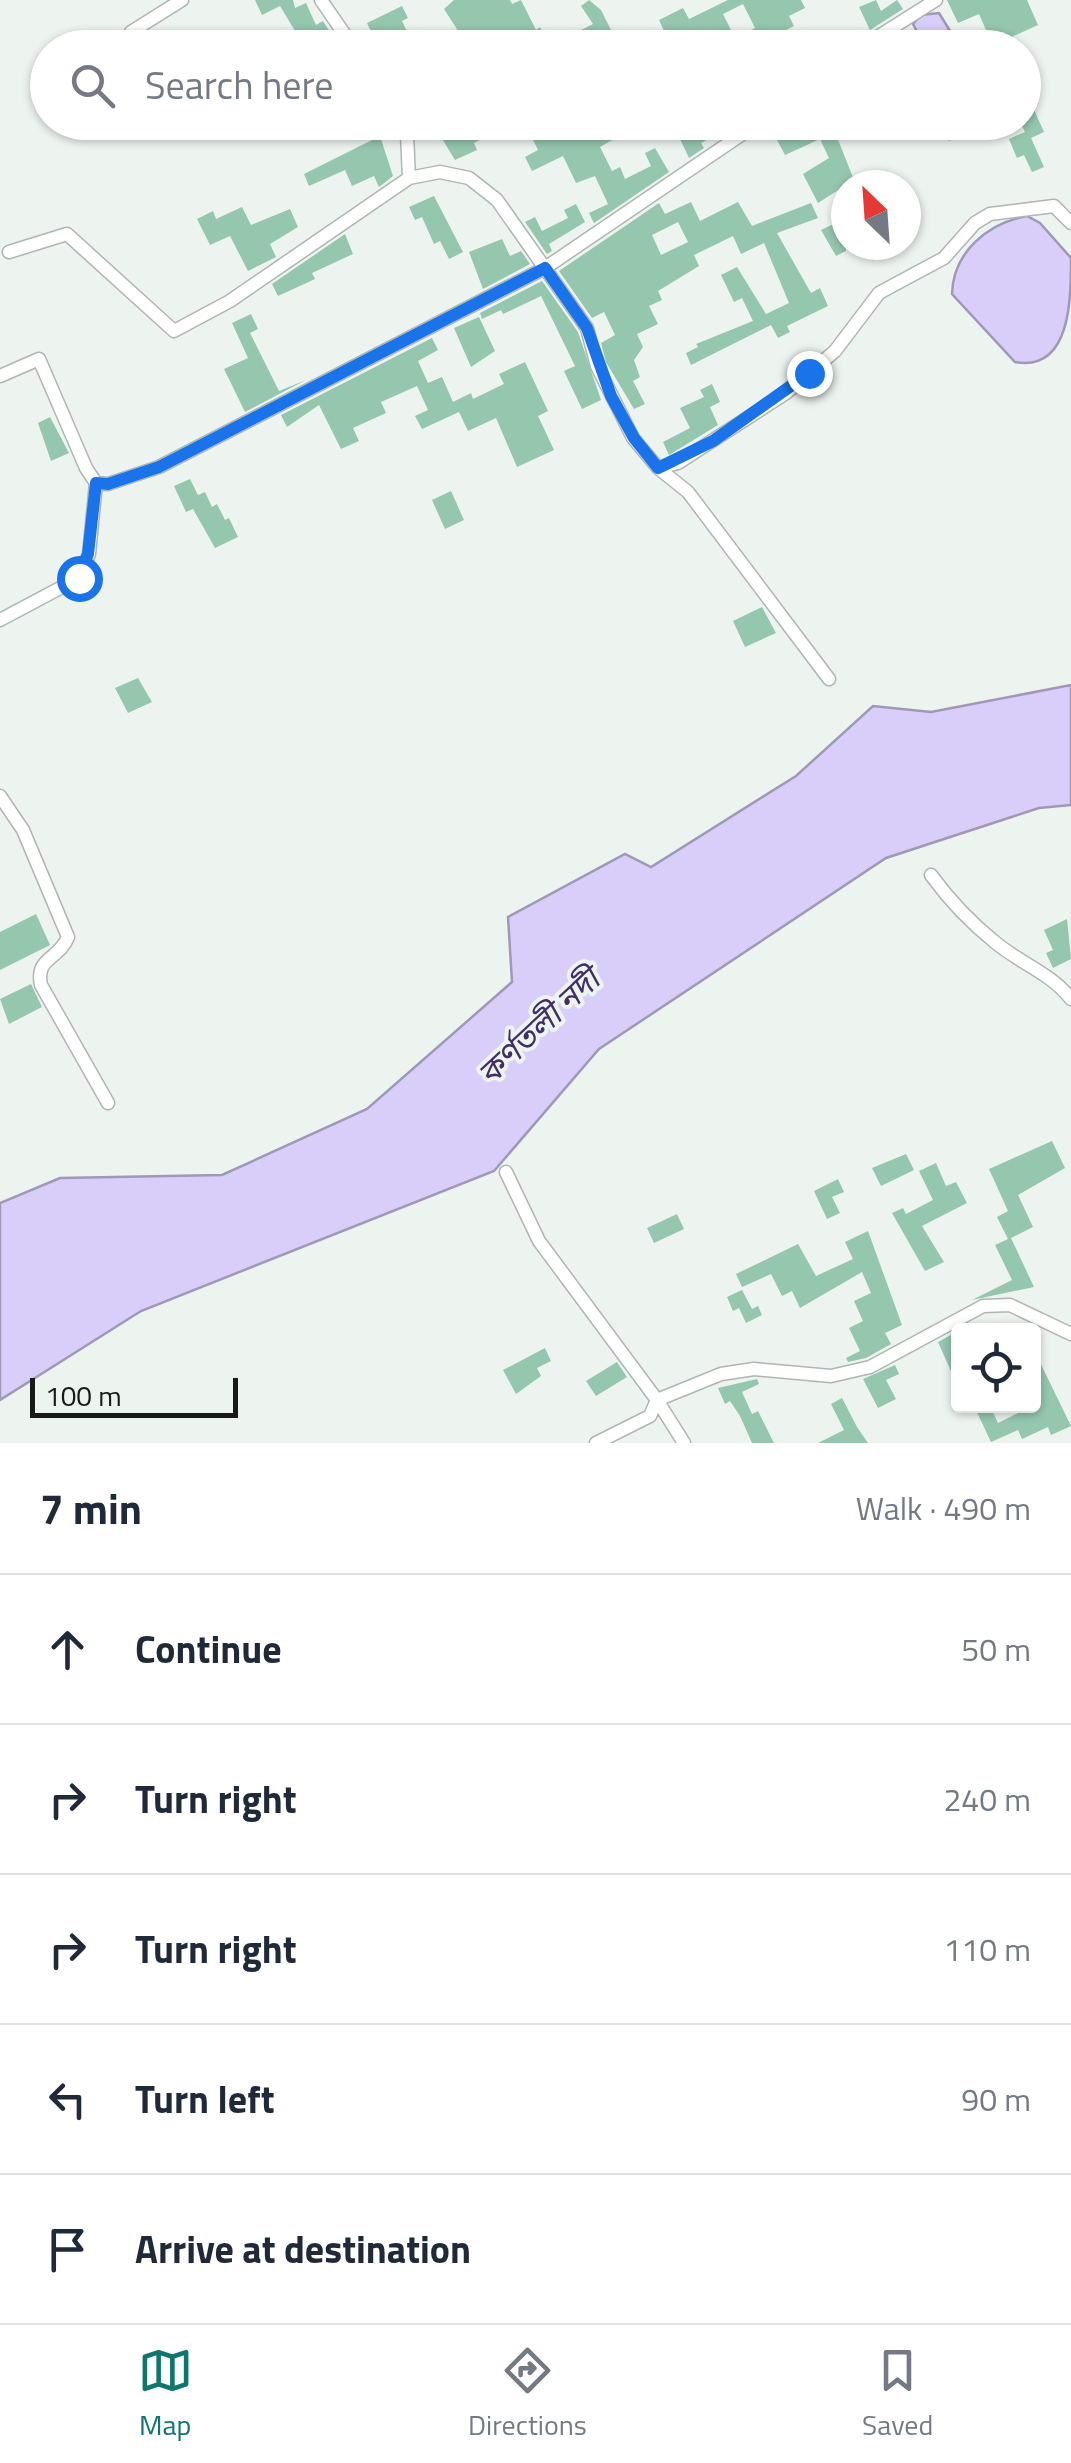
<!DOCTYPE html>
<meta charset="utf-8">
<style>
:root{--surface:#fff;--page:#f2f2f3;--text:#1f2937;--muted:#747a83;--line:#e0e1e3;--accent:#0f766e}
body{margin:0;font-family:"Titillium Web","Noto Sans Bengali",sans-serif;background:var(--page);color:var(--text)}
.controls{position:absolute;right:30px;bottom:30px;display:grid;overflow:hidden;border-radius:10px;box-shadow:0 2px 8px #0004}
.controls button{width:90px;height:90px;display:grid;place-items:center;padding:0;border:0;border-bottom:2px solid var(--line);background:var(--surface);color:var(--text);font:50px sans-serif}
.compass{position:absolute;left:831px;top:170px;width:90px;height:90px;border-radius:50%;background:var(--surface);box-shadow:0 2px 8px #0004;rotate:335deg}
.scale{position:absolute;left:30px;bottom:25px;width:208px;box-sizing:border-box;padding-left:10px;border:5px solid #181a19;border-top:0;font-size:28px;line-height:35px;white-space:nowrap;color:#181a19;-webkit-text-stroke:8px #edf4f0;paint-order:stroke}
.stop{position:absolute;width:30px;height:30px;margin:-22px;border:8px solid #1a73e8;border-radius:50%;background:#fff}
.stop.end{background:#1a73e8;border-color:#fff;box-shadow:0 2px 10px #0008}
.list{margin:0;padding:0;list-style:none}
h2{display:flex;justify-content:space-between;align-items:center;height:130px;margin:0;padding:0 40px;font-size:42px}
h2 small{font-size:32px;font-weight:400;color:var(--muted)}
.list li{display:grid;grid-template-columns:65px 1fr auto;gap:30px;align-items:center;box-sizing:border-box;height:150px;padding:0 40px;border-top:2px solid var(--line)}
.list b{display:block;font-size:38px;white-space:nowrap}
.list em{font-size:32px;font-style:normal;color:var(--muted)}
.icon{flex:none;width:55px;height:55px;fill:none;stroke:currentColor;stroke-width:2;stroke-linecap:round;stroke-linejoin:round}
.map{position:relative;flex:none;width:1071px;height:1443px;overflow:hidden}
.search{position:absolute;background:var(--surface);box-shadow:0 2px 8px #0004;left:30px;right:30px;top:30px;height:110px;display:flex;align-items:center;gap:25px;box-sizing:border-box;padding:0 35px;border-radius:55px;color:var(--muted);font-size:38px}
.sheet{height:880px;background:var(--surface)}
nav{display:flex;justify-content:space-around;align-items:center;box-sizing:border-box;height:140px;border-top:2px solid var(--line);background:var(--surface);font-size:28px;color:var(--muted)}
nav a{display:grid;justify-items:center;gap:5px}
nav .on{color:var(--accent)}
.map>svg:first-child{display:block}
.water{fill:#d9cefa;stroke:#9f98b6;stroke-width:2.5}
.building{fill:#95c6ae;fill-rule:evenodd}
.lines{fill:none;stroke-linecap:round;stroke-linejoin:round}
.minor-casing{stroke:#afb6b2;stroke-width:15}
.minor{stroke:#fff;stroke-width:12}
.route{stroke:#1a73e8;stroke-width:12}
.labels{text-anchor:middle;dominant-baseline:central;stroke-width:8;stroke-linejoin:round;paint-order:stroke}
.water-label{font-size:32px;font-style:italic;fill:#402e64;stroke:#edf4f0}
</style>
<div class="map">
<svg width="1071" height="1443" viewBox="0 0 1071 1443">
<rect width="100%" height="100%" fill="#edf4f0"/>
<!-- water -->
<path class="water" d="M939,13l21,34h-35l-12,-23 8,-9z
M1027,216l13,7 31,35c0,41 0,114 -56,104l-63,-68c1,-42 36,-71 75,-78z
M1071,685v120l-32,3 -153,50 -287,191 -105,122 -353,140 -141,89v-197l60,-25 162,-3 145,-66 145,-127 -4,-65 117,-63 26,13 145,-91 77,-70 58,6z"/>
<!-- building -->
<path class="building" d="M255,0h38l2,8 11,-5 10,22 7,-4 7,11 -27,12 -23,-38 -18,9z
M454,0h56l2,4 9,-4 15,30 4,-3 5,10 -5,2 5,9h-76l-25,-39z
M589,0l12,10 13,26 -23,12 -10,-18 12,-6 -12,-18z
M728,0h73l4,8 -16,8 5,10 -43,22h-119l32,-17 -5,-11 24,-12 6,11zM743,4l12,24 -20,10 -12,-24z
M876,0l5,11 16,-11 6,9 -33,21 -11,-23z
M947,0h80l11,25 -31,14 4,9h-17l-15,-34 -21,9z
M402,6l6,12 -6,3 13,27h-36l-12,-25z
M1024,87l20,45 -13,6 13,29 -12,5 -8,-17 -7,3 -8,-19 16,-7 -5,-10z
M444,122h7l3,7 22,-7 8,16 -10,5 3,7 -22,10 -20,-33z
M524,122h120l-44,25 12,24 8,-4 5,12 26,-13 -6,-13 10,-5 14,24 -75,51 -5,-10 19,-9 -13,-28 -19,7 -13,-27 -31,15 -7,-14 13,-7z
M672,122h69l-40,21 3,5 -15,10z
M803,122l4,9 24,-9 23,58 -36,23 -15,-29 26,-16 -9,-19 -35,16 -9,-17z
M916,122h44l4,12 -15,7 -5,-11 -19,10z
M380,136l13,40 -5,4 -9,7 -5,-11 -22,10 -7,-16 -36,16 -5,-12z
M434,196l29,56 -14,7 -9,-18 -6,3 -12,-27 -7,3 -6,-13z
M691,202l9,19 38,-19 14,24 59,-23 7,15 -41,15 34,60 9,-5 8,18 -41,20 3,6 -12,6 -7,-13 -80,40 -5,-12 12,-6 -2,-3 57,-23 -11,-23 -8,4 -13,-27 16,-8 29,47 23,-11 -25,-60 -23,11 -8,-18 -39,19 5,11 -41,25 4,9 -13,6 9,18 -21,10 6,13 -9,13 6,17 -7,4 12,23 -11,5 -28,-47 -5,-19 14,-8 -11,-23 -12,6 -33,-47 100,-68 6,11zM678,222l10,20 -27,13 -9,-20z
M576,204l9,18 -36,22 3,7 -5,3 -22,-32 10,-5 7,14 26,-13 -4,-8z
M242,207l9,18 39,-16 8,18 -28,17 6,13 -28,14 -18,-35 -20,9 -13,-26 16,-8 3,8z
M846,218v33l-10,5 -15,-26z
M345,234l8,20 -41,19 3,6 -37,17 -6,-12z
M502,239l8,17 11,-5 9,13 -47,25 -14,-37z
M542,281l36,51 23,68 -19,9 -18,-38 11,-5 -34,-70 -38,18 -2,-4 -19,9 -2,-6z
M251,314l7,15 -8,4 29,58 27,-11 -61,32 -21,-43 24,-11 -16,-35z
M479,317l16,34 -24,16 -17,-39z
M432,338l6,12 -20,11 10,22 14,-6 11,25 18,-9 2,6 31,-15 -5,-10 26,-12 23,49 -10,5 16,34 -37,17 -21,-49 -28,13 -9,-19 -37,17 -7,-13 13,-6 -11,-24 -36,16 5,11 -33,15 6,13 -18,8 -22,-44 -32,22 -6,-12z
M712,384l8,18 -10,5 8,18 -49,30 -6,-13 27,-14 -10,-20 24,-11 -4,-7z
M50,417l19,36 -18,8 -13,-38z
M190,479l8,16 7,-3 7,15 5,-3 8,16 4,-2 9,19 -23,11 -22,-39 -7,3 -12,-26z
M451,491l13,29 -19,9 -13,-29z
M762,607l14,26 -31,14 -12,-26z
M138,678l14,24 -24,11 -13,-25z
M36,914l14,31 -50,25v-38z
M1067,919l4,40 -18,9 -7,-15 7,-3 -9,-20z
M31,984l11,23 -33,17 -9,-25z
M1052,1141l13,27 -47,27 15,32 -22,11 23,49 -62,13 40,-20 -17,-35 13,-6 -11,-22 11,-6 -19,-42z
M906,1154l8,16 -33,16 -9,-18z
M936,1163l10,23 10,-4 11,21 -45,23 22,36 -19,9 -33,-58 11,-5 3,6 27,-14 -14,-29z
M838,1179l6,13 -12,5 8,16 -13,6 -13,-28z
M677,1214l7,15 -30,14 -7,-15z
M868,1231l34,94 -17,8 6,11 -25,14 -18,4 -2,-4 14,-7 -11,-23 14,-7 -9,-20 17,-8 -9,-21 -62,36 -8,-17 -10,5 -11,-22 -29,13 -6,-13 62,-30 18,32 37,-17 -8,-17z
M742,1290l10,19 6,-3 4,9 -16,8 -7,-15 -6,3 -6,-14z
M958,1331v56l-20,-45z
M545,1348l6,13 -14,7 4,8 -25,18 -13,-24z
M1034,1350l37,76 -20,9 -3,-8 -26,12 -4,-9 -27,12 -17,-36h16l8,17 22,-11 -3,-6h21l-3,-7 6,-3 -7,-16z
M617,1362l10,15 -31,19 -10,-15z
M895,1365l4,9 -13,6 10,19 -18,9 -15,-29z
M757,1379l2,5 -17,8 10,22 6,-3 16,32h-22l-12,-27 -10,-15 -5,3 -7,-16z
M842,1398l15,29 11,16h-50l26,-13 -13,-26z"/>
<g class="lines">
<defs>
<path id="minor" d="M321,0l33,48
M131,32l51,-32
M860,48l76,-48
M400,122l7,12 2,44
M9,252l58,-18 107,97 56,-30 179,-123 31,-6 29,6 28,22 90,128 10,38 36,72 25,30 30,24 141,187
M0,376l39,-17 47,109 10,15 12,1 51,-17 386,-199 215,-146
M658,468l20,-5 108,-70 49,-42 44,-58 65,-35 31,-35 15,-9 64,-8 17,17
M0,620l79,-42 10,-24 7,-71
M0,796l23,34 45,107c-9,23 -33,20 -27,48l67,118
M931,875c19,26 40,48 65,68 24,20 56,31 75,56
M506,1172l33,69 118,159 -7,16 -54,27
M684,1443l-27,-43 64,-26 33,-5 77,7 39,-9 113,-61 27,-1 61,29"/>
</defs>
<!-- minor casing -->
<use href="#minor" class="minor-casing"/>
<!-- minor -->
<use href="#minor" class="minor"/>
</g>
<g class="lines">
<!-- route -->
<path class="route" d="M79,578l9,-24 8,-71 12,1 51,-17 386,-199 42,60 24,68 23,42 24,30 55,-27 96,-68"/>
</g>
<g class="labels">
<!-- water labels -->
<g class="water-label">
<text transform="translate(538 1026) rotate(-43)">কর্ণতলী নদী</text>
</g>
</g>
</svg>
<div class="controls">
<button><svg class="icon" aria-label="locate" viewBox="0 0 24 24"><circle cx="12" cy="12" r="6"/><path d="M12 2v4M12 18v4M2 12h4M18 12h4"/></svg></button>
</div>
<svg class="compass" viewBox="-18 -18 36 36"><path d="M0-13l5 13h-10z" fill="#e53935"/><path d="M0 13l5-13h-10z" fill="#747a83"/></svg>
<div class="scale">100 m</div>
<div class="stop" style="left:79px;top:578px"></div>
<div class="stop end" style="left:809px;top:373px"></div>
<div class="search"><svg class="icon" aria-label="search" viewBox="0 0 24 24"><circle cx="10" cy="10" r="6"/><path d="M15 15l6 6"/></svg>Search here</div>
</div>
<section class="sheet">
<h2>7 min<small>Walk · 490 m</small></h2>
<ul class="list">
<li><svg class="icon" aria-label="ahead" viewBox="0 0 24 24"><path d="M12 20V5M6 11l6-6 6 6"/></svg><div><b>Continue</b></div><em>50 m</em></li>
<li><svg class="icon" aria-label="right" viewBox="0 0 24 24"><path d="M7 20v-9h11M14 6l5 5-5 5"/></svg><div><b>Turn right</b></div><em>240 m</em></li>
<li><svg class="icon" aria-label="right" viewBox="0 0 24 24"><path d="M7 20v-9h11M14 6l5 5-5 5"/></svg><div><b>Turn right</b></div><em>110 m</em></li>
<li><svg class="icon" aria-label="left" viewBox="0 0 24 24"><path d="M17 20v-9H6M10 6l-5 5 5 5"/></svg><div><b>Turn left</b></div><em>90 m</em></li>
<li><svg class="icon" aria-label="arrive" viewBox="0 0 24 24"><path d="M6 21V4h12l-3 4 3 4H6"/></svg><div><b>Arrive at destination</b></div></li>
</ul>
</section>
<nav>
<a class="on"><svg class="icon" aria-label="map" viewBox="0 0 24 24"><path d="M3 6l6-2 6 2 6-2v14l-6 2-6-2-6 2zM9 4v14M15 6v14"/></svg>Map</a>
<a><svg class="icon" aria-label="directions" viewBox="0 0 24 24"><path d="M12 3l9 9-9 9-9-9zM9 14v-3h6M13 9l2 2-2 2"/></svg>Directions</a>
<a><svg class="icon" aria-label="saved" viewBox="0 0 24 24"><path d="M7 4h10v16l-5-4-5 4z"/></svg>Saved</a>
</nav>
